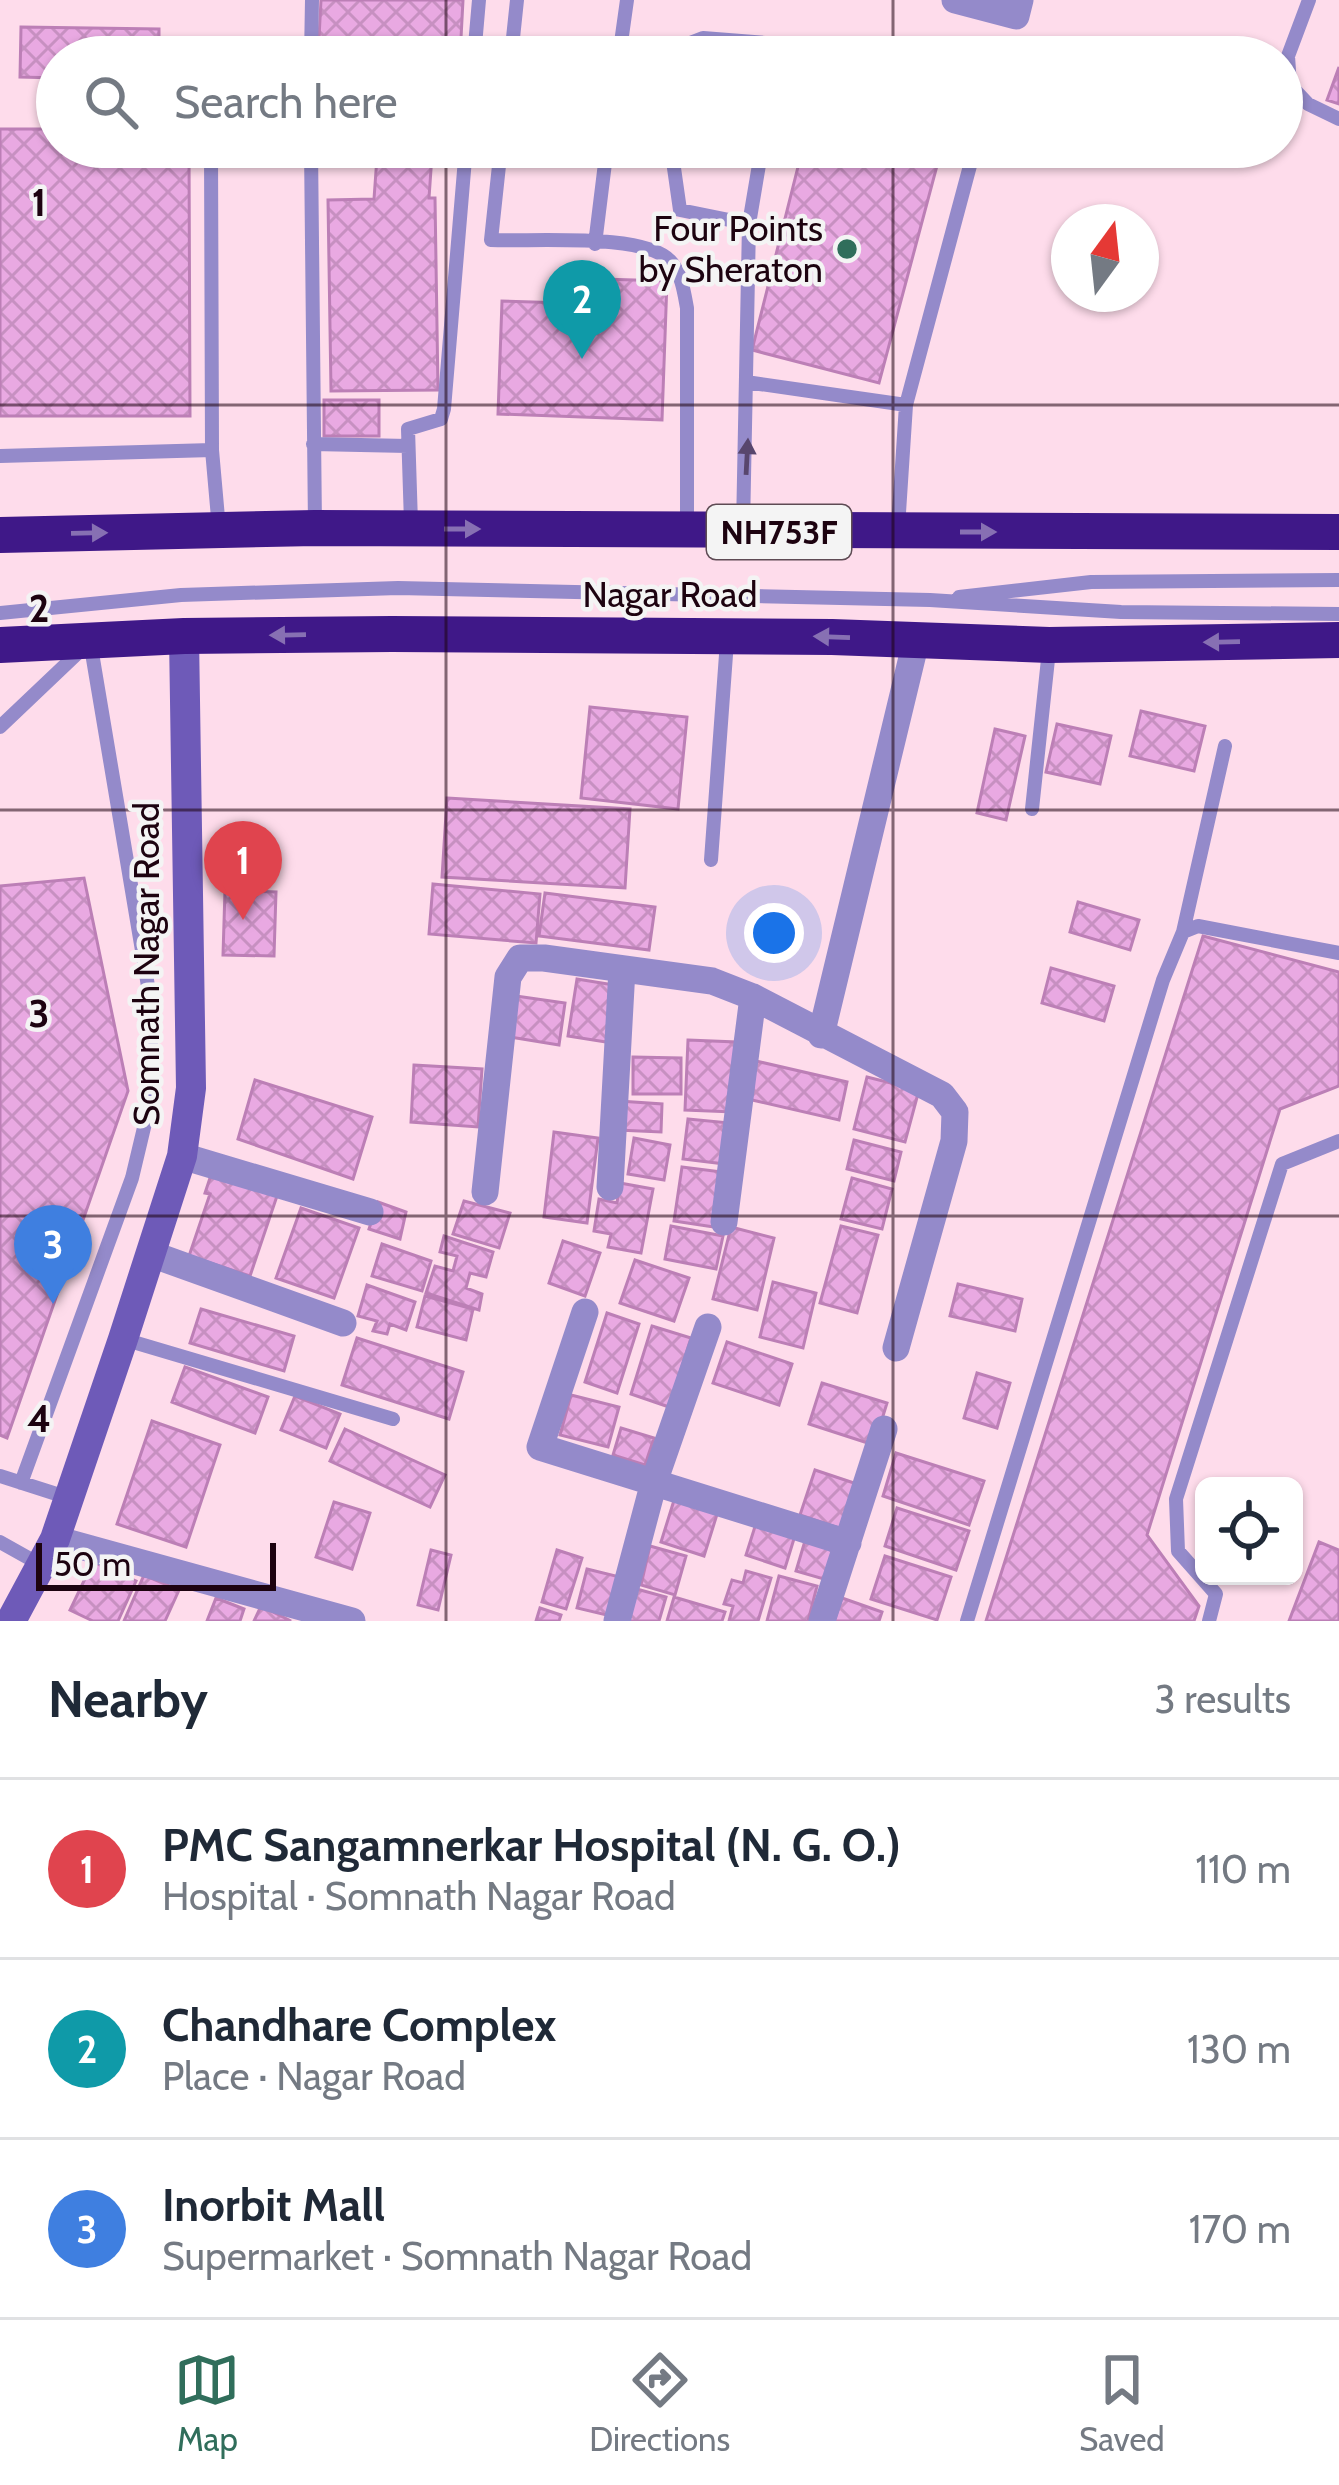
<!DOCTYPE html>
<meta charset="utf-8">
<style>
:root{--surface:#fff;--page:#f2f2f3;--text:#1f2937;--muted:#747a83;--line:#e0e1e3;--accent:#306e5b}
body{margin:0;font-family:Cabin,sans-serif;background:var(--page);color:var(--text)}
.controls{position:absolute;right:36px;bottom:36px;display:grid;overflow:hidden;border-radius:18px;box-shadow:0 3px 9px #0004}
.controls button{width:108px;height:108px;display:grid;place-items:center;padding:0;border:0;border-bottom:3px solid var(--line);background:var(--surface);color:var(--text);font:60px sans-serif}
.compass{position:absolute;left:1051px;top:204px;width:108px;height:108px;border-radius:50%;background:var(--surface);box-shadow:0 3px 9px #0004;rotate:15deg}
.scale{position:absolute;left:36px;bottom:30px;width:240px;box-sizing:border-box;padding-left:12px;border:6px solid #1d0310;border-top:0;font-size:33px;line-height:42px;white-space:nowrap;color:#1d0310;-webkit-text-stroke:9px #f4f4f4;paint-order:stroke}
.you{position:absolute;left:774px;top:933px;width:42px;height:42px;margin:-30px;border:9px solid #fff;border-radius:50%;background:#1a73e8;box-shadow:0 0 0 18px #1a73e833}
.badge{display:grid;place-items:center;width:78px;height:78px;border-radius:50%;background:var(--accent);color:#fff;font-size:39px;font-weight:700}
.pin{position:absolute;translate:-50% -99px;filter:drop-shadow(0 3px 6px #0008)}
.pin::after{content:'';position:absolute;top:63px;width:42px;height:36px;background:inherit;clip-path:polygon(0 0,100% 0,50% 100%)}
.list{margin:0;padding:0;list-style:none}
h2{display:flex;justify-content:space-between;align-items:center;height:156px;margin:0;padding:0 48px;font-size:51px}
h2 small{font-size:39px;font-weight:400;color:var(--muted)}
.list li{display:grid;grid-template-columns:78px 1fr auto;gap:36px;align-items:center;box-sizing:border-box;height:180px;padding:0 48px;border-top:3px solid var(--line)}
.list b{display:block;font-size:45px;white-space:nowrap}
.list p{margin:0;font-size:39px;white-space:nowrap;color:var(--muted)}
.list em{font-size:39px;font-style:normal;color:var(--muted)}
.icon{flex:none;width:66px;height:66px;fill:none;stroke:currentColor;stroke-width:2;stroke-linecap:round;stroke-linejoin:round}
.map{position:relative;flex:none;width:1339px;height:1621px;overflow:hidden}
.search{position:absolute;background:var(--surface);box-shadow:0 3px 9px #0004;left:36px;right:36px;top:36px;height:132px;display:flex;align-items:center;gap:30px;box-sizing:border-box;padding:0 42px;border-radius:66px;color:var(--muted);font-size:45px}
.sheet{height:696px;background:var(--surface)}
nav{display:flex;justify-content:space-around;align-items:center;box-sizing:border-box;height:168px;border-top:3px solid var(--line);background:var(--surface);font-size:33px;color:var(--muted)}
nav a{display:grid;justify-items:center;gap:6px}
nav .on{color:var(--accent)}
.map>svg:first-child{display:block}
.building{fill:url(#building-cross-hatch);stroke:#bc7fb6;stroke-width:3}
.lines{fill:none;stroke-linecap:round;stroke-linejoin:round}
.lane{stroke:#948aca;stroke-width:14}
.street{stroke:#948aca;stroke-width:27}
.secondary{stroke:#6e5ab8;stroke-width:30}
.highway{stroke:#3f1888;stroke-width:36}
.oneway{fill:#58466d}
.oneway2{fill:#8770b3}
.grid{fill:none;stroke:#1d0310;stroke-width:3;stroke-opacity:0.55}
.poi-dot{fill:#306e5b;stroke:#f4f4f4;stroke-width:4.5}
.labels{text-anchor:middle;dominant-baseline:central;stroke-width:9;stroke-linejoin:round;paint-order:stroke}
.shield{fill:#f4f4f4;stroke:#5e4b54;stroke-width:3}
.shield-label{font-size:33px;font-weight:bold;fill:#1d0310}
.poi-label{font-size:36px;fill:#1d0310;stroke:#f4f4f4;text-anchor:end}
.street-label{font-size:36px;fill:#1d0310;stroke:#f4f4f4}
.grid-label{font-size:39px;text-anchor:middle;font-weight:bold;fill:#1d0310;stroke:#f4f4f4;stroke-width:9;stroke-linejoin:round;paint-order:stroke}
</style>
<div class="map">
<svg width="1339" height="1621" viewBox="0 0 1339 1621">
<defs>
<pattern id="building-cross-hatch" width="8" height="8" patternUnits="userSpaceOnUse" patternTransform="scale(3)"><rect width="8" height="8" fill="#e9a9e2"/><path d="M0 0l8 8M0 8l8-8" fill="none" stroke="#c790c1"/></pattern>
</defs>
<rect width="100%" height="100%" fill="#fedceb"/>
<!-- building -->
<path class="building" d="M321,0h142l-3,57h-142z
M21,27l138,2v28h-102v21l-37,-1z
M1339,67v37l-12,-4z
M0,129h57v18h132l1,269h-190z
M313,147h142v9l-23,-1 -3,43h6l3,192 -107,1 -3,-191 46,-1 3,-42 -64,-3z
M803,147h139l-63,236 -127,-33z
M567,278l100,3 -5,139 -164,-6 4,-113 64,2z
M324,400h55v36h-55z
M590,707l97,10 -9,92 -97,-11z
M1141,711l64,15 -11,45 -64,-15z
M1057,724l54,12 -11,48 -54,-12z
M995,729l30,7 -19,84 -29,-7z
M447,798l183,11 -5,79 -183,-11z
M84,878l44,213 -121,347 -7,-3v-549z
M433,884l107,10 -4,49 -107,-9z
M225,890l51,2 -2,64 -51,-1z
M545,893l110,14 -6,43 -110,-14z
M1078,902l61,18 -9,30 -60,-18z
M1203,936l136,36v114l-59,23 -133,426 52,71 -5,15h-208z
M1051,968l63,18 -10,35 -62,-18z
M577,979l37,6 -8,57 -38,-6z
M516,996l49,7 -6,42 -49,-8z
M688,1040l48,2 -3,70 -48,-2z
M633,1057l48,1v36h-48z
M756,1061l91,21 -8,38 -91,-21z
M414,1065l68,4 -4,58 -67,-5z
M867,1077l52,13 -14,52 -51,-13z
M255,1080l117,37 -19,62 -115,-40z
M619,1101l43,3 -1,28 -43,-2z
M688,1119l42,4 -5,41 -42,-5z
M554,1132l44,6 -11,85 -43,-6z
M634,1138l36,7 -6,35 -36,-6z
M854,1140l47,12 -7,29 -47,-12z
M682,1167l40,5 -8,55 -40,-6z
M211,1175l66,21 -27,80 -61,-20 21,-62 -5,-1z
M852,1178l40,11 -10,40 -41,-10z
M620,1183l33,6 -12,64 -33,-6 3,-13 -17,-3 5,-32 18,4z
M464,1201l46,12 -11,35 -46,-14z
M378,1202l28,10 -6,27 -31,-10z
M301,1208l58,20 -25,70 -58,-20z
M671,1226l52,10 -7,33 -51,-10z
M841,1226l37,9 -21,78 -37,-10z
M731,1227l43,11 -17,72 -44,-11z
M444,1236l49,16 -7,25 -16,-4 -4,15 16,6 -3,16 -53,-17 9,-27 18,5 4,-15 -17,-4z
M563,1241l37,12 -15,43 -36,-13z
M382,1244l49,17 -9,30 -50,-15z
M635,1260l54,18 -15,43 -54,-18z
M773,1282l43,11 -13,55 -43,-11z
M958,1284l64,15 -7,32 -65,-15z
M367,1285l48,17 -9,28 -16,-6 -3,10 -14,-3 4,-10 -19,-5z
M425,1296l48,13 -7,31 -49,-13z
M201,1309l93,27 -10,35 -94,-28z
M607,1313l32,11 -22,69 -32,-11z
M652,1326l39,12 -22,69 -38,-13z
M357,1338l106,34 -14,47 -107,-34z
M727,1342l65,22 -13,41 -66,-22z
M185,1367l83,30 -13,36 -83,-31z
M977,1373l33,10 -13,45 -33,-10z
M822,1383l65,20 -13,42 -65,-21z
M571,1395l48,12 -11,40 -48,-12z
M295,1396l45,18 -14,34 -45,-18z
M152,1421l68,24 -34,102 -69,-23z
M621,1428l33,10 -9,27 -32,-10z
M345,1429l100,46 -15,32 -100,-46z
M896,1453l88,28 -15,44 -86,-29z
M815,1470l45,15 -15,45 -45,-15z
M676,1494l43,14 -15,48 -43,-14z
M334,1502l36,11 -18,56 -36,-12z
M897,1508l72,23 -13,39 -71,-24z
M758,1517l39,12 -12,39 -39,-13z
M807,1534l38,10 -11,38 -38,-11z
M1319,1542l20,8v71h-50z
M650,1546l36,10 -11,39 -34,-10z
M431,1550l20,5 -13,55 -20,-5z
M557,1550l25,8 -16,51 -24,-7z
M885,1556l66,21 -14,43 -66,-21z
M93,1562l43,19 -18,40h-25l-23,-11z
M587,1569l37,9 -9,39 -38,-9z
M746,1571l25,7 -13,43h-29l4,-15 -9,-2 8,-24 11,3z
M144,1575l35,15 -14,31h-41z
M779,1576l38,10 -9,35h-41z
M633,1588l33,9 -7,24h-35z
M674,1597l51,15 -3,9h-55z
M216,1598l28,11 -4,12h-33z
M842,1598l40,14 -3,9h-45z
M261,1606l30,15h-37z
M540,1608l21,7 -2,6h-23z"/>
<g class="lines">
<!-- lane -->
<path class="lane" d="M1309,0l-21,56 2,29 18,19 31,15
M311,57l1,-57
M474,57l5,-57
M511,57l6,-57
M619,57l8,-57
M674,57l11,-12 18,-7 238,19
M211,147l1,303 7,79
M311,147l4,379
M501,147l-10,93c41,2 158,-8 181,23 10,13 12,29 15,45v217
M671,147l9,63 69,14 -6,305
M749,224l13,-77
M595,244l12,-97
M746,382l160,23
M313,444l95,2
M0,456l212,-6
M411,523l-3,-94 33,-10 3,-10 22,-262
M898,528l8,-123 69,-258
M959,597l132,-15 248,-2
M0,613l181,-18 217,-7 532,12 191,12 218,2
M0,727l82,-78
M1032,809l17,-159
M711,860l16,-219
M1183,932l42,-186
M123,1339l270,80
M0,1476l69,22
M21,1483l111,-305 20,-84 -2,-96 -60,-357
M0,1542l41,23
M967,1621l196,-641 20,-48 15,-6 141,27
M1209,1621l7,-27 -38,-43 -2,-52 106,-335 57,-23"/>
<!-- street -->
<path class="street" d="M955,0l61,16 4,-16
M821,1035l95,-394
M182,1156l188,56
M610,1187l12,-218
M485,1192l23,-215 12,-19h24l168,23 41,16 189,98 13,17 -1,29 -58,207
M724,1222l29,-225
M151,1254l192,69
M585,1312l-45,135 308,96
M55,1539l297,82
M617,1621l37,-139 54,-155
M822,1621l62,-192"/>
<!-- secondary -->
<path class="secondary" d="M11,1621l44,-82 68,-200 59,-183 9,-68 -7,-452"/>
<!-- highway -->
<path class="highway" d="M0,535l315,-7 1024,4
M0,645l184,-9 208,-2 440,3 217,8 290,-5"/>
</g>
<!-- one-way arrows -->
<defs><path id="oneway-solid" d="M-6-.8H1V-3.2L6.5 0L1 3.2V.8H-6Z" transform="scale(3)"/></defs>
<use class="oneway" href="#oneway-solid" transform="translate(747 457) rotate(-87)"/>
<g class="oneway2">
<use href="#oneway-solid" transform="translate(462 529)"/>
<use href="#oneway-solid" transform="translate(978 532)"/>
<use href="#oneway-solid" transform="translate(89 533) rotate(-1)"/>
<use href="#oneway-solid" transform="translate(288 635) rotate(179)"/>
<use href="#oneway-solid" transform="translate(832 637) rotate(-178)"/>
<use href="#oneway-solid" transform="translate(1222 642) rotate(179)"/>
</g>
<!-- grid -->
<path class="grid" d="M446,0v57M893,0v57M446,147v1474M893,147v1474M0,405h1339M0,810h1339M0,1216h1339"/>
<!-- markers -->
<circle class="poi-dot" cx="847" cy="249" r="12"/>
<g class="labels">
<!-- shield labels -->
<rect class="shield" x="707" y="505" width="144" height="54" rx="9"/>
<g class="shield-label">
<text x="779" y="532">NH753F</text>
</g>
<!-- poi labels -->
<g class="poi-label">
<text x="823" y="228">Four Points<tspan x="823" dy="41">by Sheraton</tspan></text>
</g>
<!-- street labels -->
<g class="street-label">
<text x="670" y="594">Nagar Road</text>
<text transform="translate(146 964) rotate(-90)">Somnath Nagar Road</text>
</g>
</g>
<g class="grid-label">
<text x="39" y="216">1</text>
<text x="39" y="622">2</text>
<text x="39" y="1027">3</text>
<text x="39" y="1432">4</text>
</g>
</svg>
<div class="controls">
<button><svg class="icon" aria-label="locate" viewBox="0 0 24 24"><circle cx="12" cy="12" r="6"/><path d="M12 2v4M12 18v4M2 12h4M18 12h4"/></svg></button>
</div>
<svg class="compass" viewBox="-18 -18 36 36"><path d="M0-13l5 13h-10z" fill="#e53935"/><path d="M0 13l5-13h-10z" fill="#747a83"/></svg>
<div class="scale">50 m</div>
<div class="you"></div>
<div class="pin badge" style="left:243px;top:920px;background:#e0444e">1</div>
<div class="pin badge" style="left:582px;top:359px;background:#0f9aa8">2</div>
<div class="pin badge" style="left:53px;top:1304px;background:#3f7fe0">3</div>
<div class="search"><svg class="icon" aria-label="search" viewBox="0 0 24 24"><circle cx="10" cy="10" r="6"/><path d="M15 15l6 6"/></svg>Search here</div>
</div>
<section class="sheet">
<h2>Nearby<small>3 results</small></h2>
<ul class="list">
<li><span class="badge" style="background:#e0444e">1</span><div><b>PMC Sangamnerkar Hospital (N. G. O.)</b><p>Hospital · Somnath Nagar Road</p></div><em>110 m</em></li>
<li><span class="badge" style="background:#0f9aa8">2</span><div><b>Chandhare Complex</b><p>Place · Nagar Road</p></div><em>130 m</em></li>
<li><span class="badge" style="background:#3f7fe0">3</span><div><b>Inorbit Mall</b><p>Supermarket · Somnath Nagar Road</p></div><em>170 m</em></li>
</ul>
</section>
<nav>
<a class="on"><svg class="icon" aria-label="map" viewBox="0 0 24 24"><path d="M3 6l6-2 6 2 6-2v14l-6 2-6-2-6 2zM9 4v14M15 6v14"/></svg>Map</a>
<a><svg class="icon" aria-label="directions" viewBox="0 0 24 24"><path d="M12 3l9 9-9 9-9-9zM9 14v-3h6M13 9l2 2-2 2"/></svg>Directions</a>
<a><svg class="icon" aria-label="saved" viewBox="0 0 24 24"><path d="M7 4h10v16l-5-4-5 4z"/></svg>Saved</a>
</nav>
